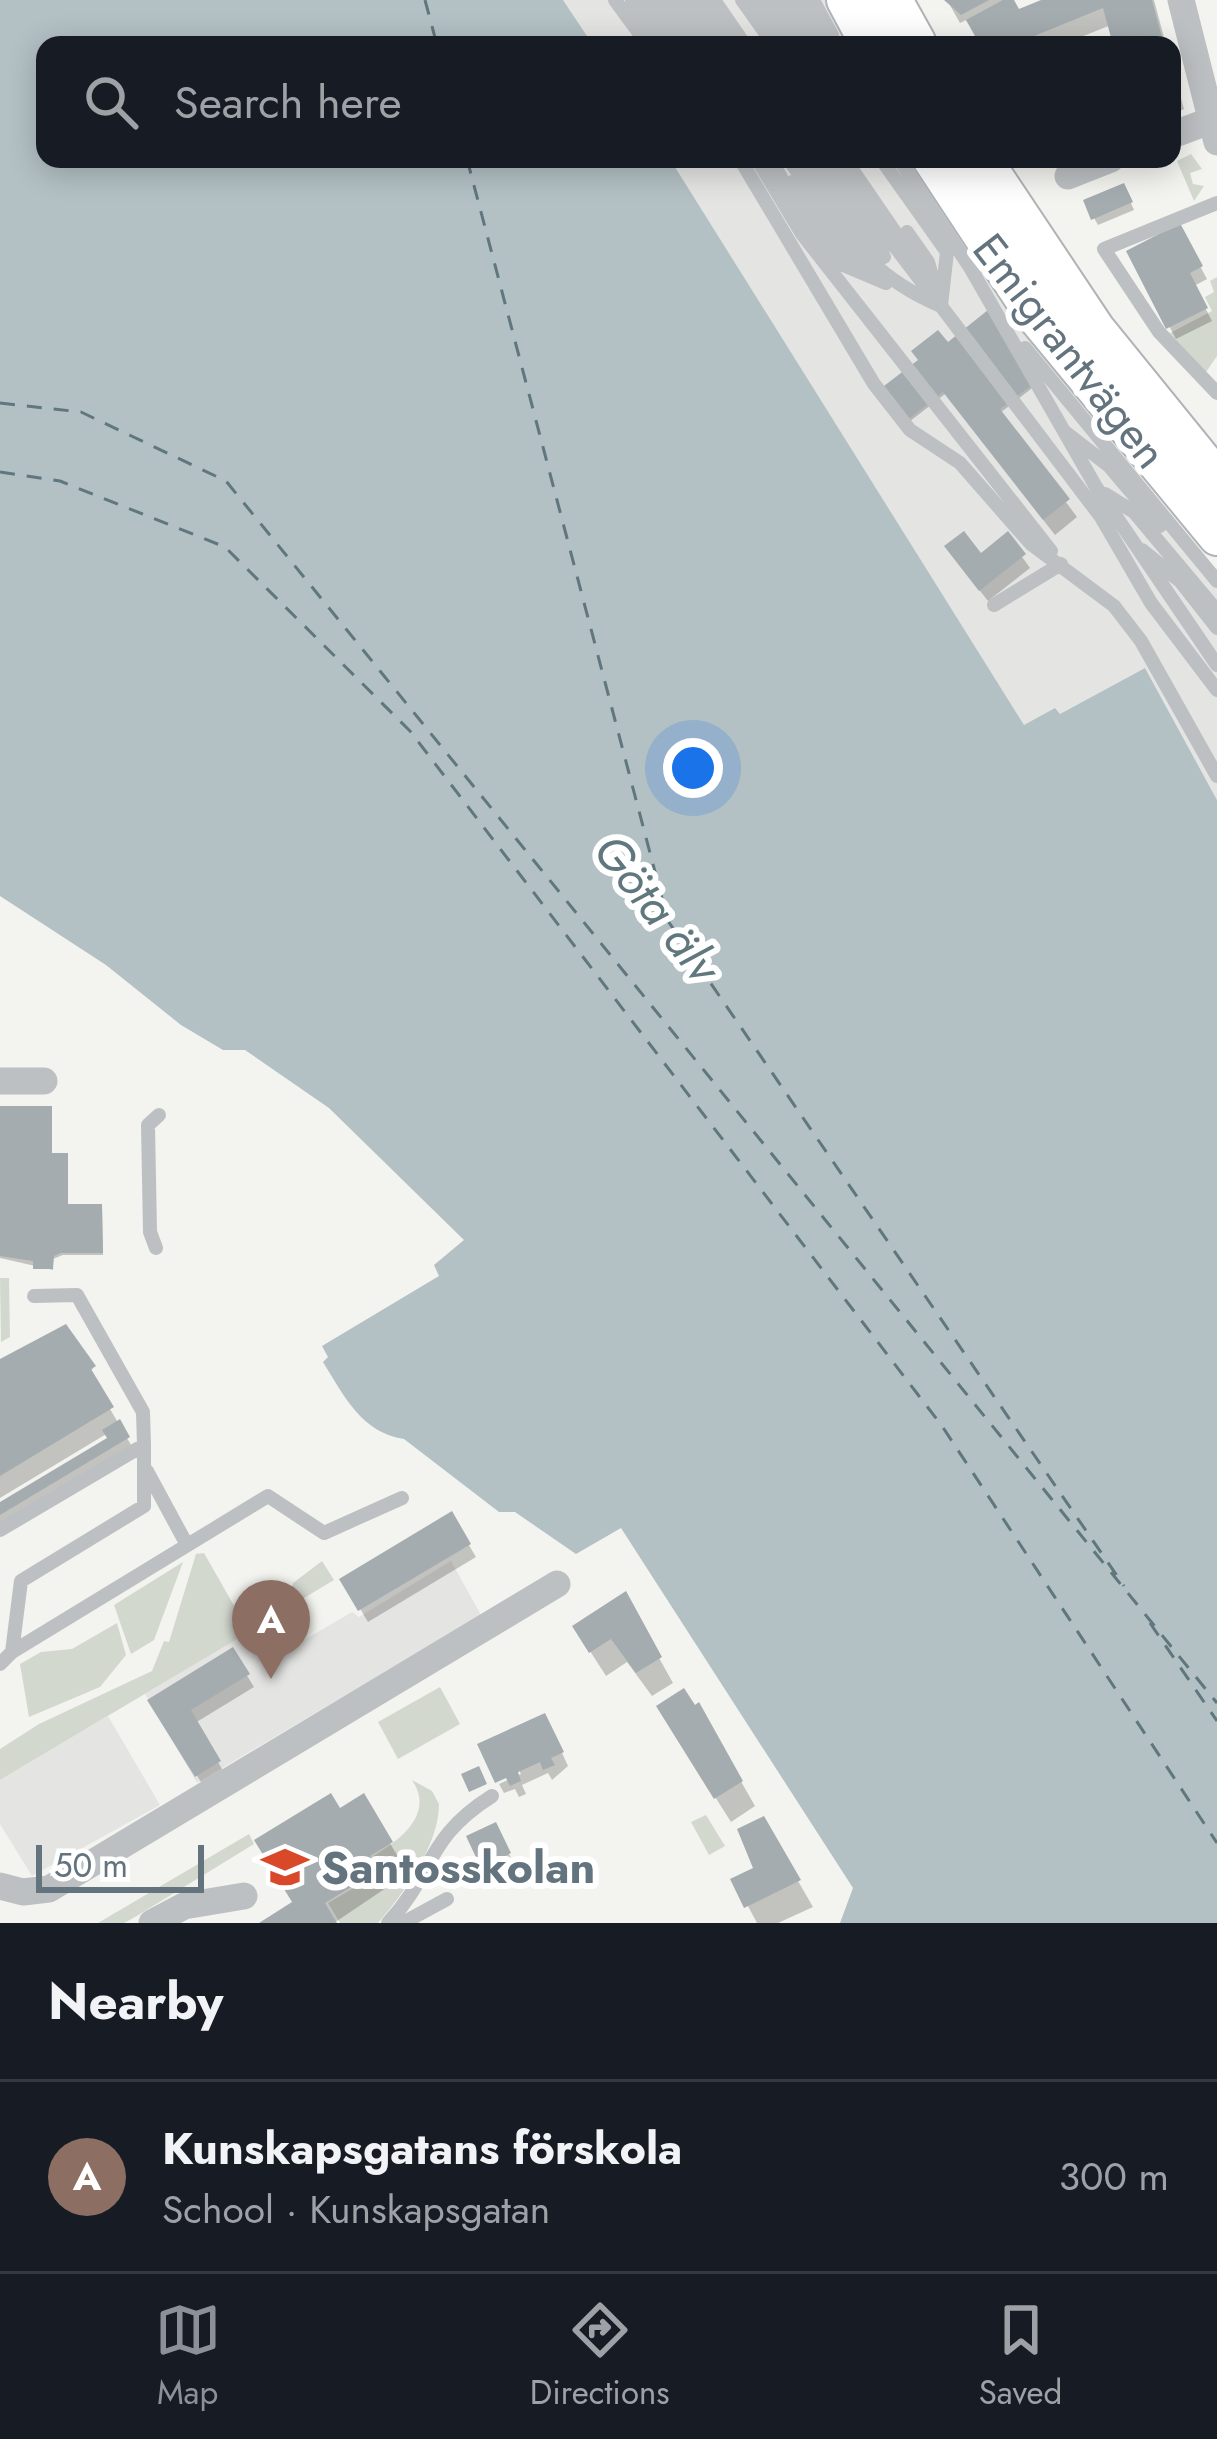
<!DOCTYPE html>
<meta charset="utf-8">
<style>
:root{--surface:#171b24;--page:#20242c;--text:#f1f3f6;--muted:#9ea1a6;--line:#363941;--accent:#8c9099}
body{margin:0;font-family:Jost,sans-serif;background:var(--page);color:var(--text)}
.scale{position:absolute;left:36px;bottom:30px;width:168px;box-sizing:border-box;padding-left:12px;border:6px solid #64747f;border-top:0;font-size:33px;line-height:42px;white-space:nowrap;color:#64747f;-webkit-text-stroke:9px #fff;paint-order:stroke}
.you{position:absolute;left:693px;top:768px;width:42px;height:42px;margin:-30px;border:9px solid #fff;border-radius:50%;background:#1a73e8;box-shadow:0 0 0 18px #1a73e833}
.badge{display:grid;place-items:center;width:78px;height:78px;border-radius:50%;background:var(--accent);color:#fff;font-size:39px;font-weight:700}
.pin{position:absolute;translate:-50% -99px;filter:drop-shadow(0 3px 6px #0008)}
.pin::after{content:'';position:absolute;top:63px;width:42px;height:36px;background:inherit;clip-path:polygon(0 0,100% 0,50% 100%)}
.list{margin:0;padding:0;list-style:none}
h2{display:flex;justify-content:space-between;align-items:center;height:156px;margin:0;padding:0 48px;font-size:51px}
h2 small{font-size:39px;font-weight:400;color:var(--muted)}
.list li{display:grid;grid-template-columns:78px 1fr auto;gap:36px;align-items:center;box-sizing:border-box;height:192px;padding:0 48px;border-top:3px solid var(--line)}
.list b{display:block;font-size:45px;white-space:nowrap}
.list p{margin:0;font-size:39px;white-space:nowrap;color:var(--muted)}
.list em{font-size:39px;font-style:normal;color:var(--muted)}
.icon{flex:none;width:66px;height:66px;fill:none;stroke:currentColor;stroke-width:2;stroke-linecap:round;stroke-linejoin:round}
.map{position:relative;flex:none;width:1217px;height:1923px;overflow:hidden}
.search{position:absolute;background:var(--surface);box-shadow:0 6px 30px #0003;left:36px;right:36px;top:36px;height:132px;display:flex;align-items:center;gap:30px;box-sizing:border-box;padding:0 42px;border-radius:24px;color:var(--muted);font-size:45px}
.sheet{height:348px;background:var(--surface)}
nav{display:flex;justify-content:space-around;align-items:center;box-sizing:border-box;height:168px;border-top:3px solid var(--line);background:var(--surface);font-size:33px;color:var(--muted)}
nav a{display:grid;justify-items:center;gap:6px}
nav .on{color:var(--accent)}
.map>svg:first-child{display:block}
.built{fill:#e4e5e3}
.green{fill:#d3d8cf}
.water{fill:#b3c0c4}
.shadow{fill:#0003}
.lines{fill:none;stroke-linecap:round;stroke-linejoin:round}
.ferry{stroke:#5f777d;stroke-width:3;stroke-dasharray:15 12;stroke-linecap:butt}
.building{fill:#a4acb0}
.secondary-casing{stroke:#afb4b8;stroke-width:40}
.highway-casing{stroke:#afb3b6;stroke-width:52}
.lane{stroke:#bcc0c3;stroke-width:14}
.street{stroke:#bcc0c3;stroke-width:27}
.secondary{stroke:#fff;stroke-width:36}
.highway{stroke:#fff;stroke-width:48}
.labels{text-anchor:middle;dominant-baseline:central;stroke-width:12;stroke-linejoin:round;paint-order:stroke}
.street-label{font-size:45px;fill:#64747f;stroke:#fff}
.poi-label{font-size:45px;font-weight:bold;fill:#64747f;stroke:#fff;text-anchor:start}
.water-label{font-size:48px;font-style:italic;fill:#5f777d;stroke:#fff}
</style>
<div class="map">
<svg width="1217" height="1923" viewBox="0 0 1217 1923">
<rect width="100%" height="100%" fill="#f3f3ef"/>
<!-- built -->
<path class="built" d="M563,0h263l24,45h-257z
M670,159h244l58,100 57,79 188,234v228l-72,-132 -85,46 -5,-6 -31,18z
M451,1561l30,54 -284,168 -52,-89 100,-60 18,30 89,-52 7,5z
M108,1716l52,89 -128,71 -32,-52v-44z"/>
<!-- green -->
<path class="green" d="M1191,154l11,15 -12,4 3,11 11,2 -10,15 -17,-40z
M1217,277v79l-13,19 -34,-42 42,-22 -7,-14 9,-5 -4,-11z
M0,1278h9l1,59 -9,5z
M204,1553l45,79 -249,148v-31l39,-25 113,-53 12,-30 5,1 27,-88z
M322,1561l12,19 -45,27 4,-24z
M183,1562l-29,78 -23,14 -17,-49z
M117,1623l9,32 -26,32 -71,30 -9,-53 21,-12 31,-3z
M440,1687l20,37 -62,35 -20,-37z
M412,1780l20,11 7,13c0,41 -35,89 -61,119h-38l-12,-20 53,-31 -8,-16c24,-14 63,-41 39,-76z
M706,1815l19,31 -16,9 -18,-33z
M249,1834l5,10 -119,73 -11,6h-26z"/>
<!-- water -->
<path class="water" d="M0,0h563l30,45h-548v114h625l354,566 31,-17 5,6 85,-46 72,132v1123h-377l13,-35 -232,-360 -45,26 -61,-42h-16l-95,-73c-42,-6 -60,-43 -81,-77l5,-5 -6,-11 117,-70 -5,-11 30,-25 -135,-132 -84,-58h-22l-42,-25 -75,-60 -106,-69z"/>
<!-- shadow -->
<path class="shadow" d="M947,0h63l8,13 31,-13h105l12,45h-50l-5,-20 -50,20h-78l-17,-25 -6,3z
M1172,66l12,43 -12,6z
M1127,194l7,16 -36,15 -4,-7z
M1179,227l28,52 -13,7 18,35 -36,18 -46,-87z
M955,356l85,26 -40,31 77,104 -22,18 -110,-141 -36,28 -25,-32z
M1007,536l23,32 -42,33 -33,-42 25,-2z
M0,1109l52,47 16,2v49l34,2 1,46h-40l-10,4v11l-53,-12z
M65,1328l29,39 -5,6 45,77 -134,80v-24l111,-67 -3,-6 -108,65v-136z
M451,1515l25,42 -108,65 -25,-42z
M624,1595l49,88 -21,13 -25,-34 -21,14 -16,-25z
M232,1651l22,36 -59,36 30,51 -21,13 -53,-86z
M698,1706l57,100 -24,16 -57,-90z
M551,1729l17,37 -16,14 -4,-7 -26,12 4,9 -7,3 -4,-8 -11,4 -5,-9 22,-10 -3,-5z
M363,1798l37,62 -23,13 9,15 -52,35h-70l32,-19 43,-92z
M763,1820l50,87 -35,16h-21l-23,-43 23,-11z
M495,1826l18,36 -25,12 -4,-8z"/>
<g class="lines">
<!-- ferry -->
<path class="ferry" d="M425,0l12,45
M467,159l201,762 456,665
M0,403l81,9 145,69 991,1222
M0,472l60,9 165,66 185,184 532,695 275,417
M1150,1623l67,98"/>
</g>
<!-- building -->
<path class="building" d="M944,0h45l-28,15z
M1003,0h11l5,9 22,-9h111l12,45h-51l-10,-37 -69,28 5,9h-59l-14,-25z
M1124,183l9,19 -42,18 -8,-20z
M1180,223l23,43 -13,7 18,35 -42,21 -40,-78z
M988,310l53,68 -41,31 70,90 -27,21 -100,-128 -37,29 -26,-32 38,-29 -7,-9 27,-21 10,12z
M964,531l17,22 27,-22 18,23 -47,37 -35,-45z
M0,1106h52v47h16v51h34l1,49h-42l-7,3 -1,13h-20v-8l-33,-5z
M66,1324l30,42 -5,3 23,38 -114,69v-117z
M120,1419l10,18 -130,78v-13l107,-64 -5,-8z
M452,1511l19,33 -113,67 -19,-32z
M626,1591l36,66 -26,16 -25,-34 -22,14 -17,-27z
M233,1647l17,27 -59,36 30,51 -26,16 -48,-77z
M684,1688l11,17 4,-3 44,79 -29,18 -58,-93z
M545,1713l19,39 -13,6 4,7 -12,5 -3,-8 -22,10 3,9 -11,5 -4,-8 -11,5 -18,-39z
M479,1766l8,18 -18,8 -8,-18z
M331,1793l9,15 24,-15 29,49 -23,14 9,14 -54,33 12,20h-78l33,-21 -38,-62z
M764,1816l37,64 -57,28 -14,-29 23,-11 -16,-39z
M496,1822l15,31 -30,15 -15,-32z"/>
<g class="lines">
<defs>
<path id="secondary" d="M845,0l24,45
M931,159l102,155 184,223"/>
<path id="highway" d="M887,0l25,45
M976,159l116,174 125,154"/>
</defs>
<!-- secondary casing -->
<use href="#secondary" class="secondary-casing"/>
<!-- highway casing -->
<use href="#highway" class="highway-casing"/>
<!-- lane -->
<path class="lane" d="M615,0l33,45
M632,0l32,45
M648,0l32,45
M662,0l32,45
M674,0l32,45
M687,0l32,45
M699,0l32,45
M714,0l31,45
M742,0l32,45
M756,0l32,45
M770,0l31,45
M783,0l32,45
M798,0l31,45
M813,0l19,35
M740,159l134,225 36,46 50,33 71,81 83,62 27,35 76,135
M757,159l45,75 249,317
M771,159l30,55 40,50 45,19
M788,159c49,64 76,115 153,147
M802,159l76,102
M815,159l61,78 8,20
M828,159l110,144
M845,159l78,114
M881,159l66,93 -6,54 160,211 50,86 66,87
M899,159l72,110 125,218 121,178
M792,182l57,76 13,8
M1217,203l-113,46 55,83 58,61
M907,232l21,30 10,35
M1025,348l192,233
M1065,432l44,34 51,60
M1105,494l29,18 83,99
M1142,550l38,31 37,47
M994,605l67,-41
M156,1248l-6,-16 -2,-107 11,-10
M147,1471l40,74
M0,1530l144,-85 -1,-33 -66,-117 -43,1
M12,1652l9,-71 123,-75v-61
M0,1664l12,-12 256,-156 56,37 78,-35
M388,1923c46,-49 37,-85 104,-127
M403,1923l44,-24"/>
<!-- street -->
<path class="street" d="M1181,0l36,142
M1172,135l40,-15
M1068,176l43,-17
M0,1081h44
M0,1886l23,6 26,-3 508,-305
M152,1923l32,-17 60,-10"/>
<!-- secondary -->
<use href="#secondary" class="secondary"/>
<!-- highway -->
<use href="#highway" class="highway"/>
</g>
<!-- icons -->
<defs>
<symbol id="school-bare" viewBox="-9 -9 18 18"><path d="M0-5L7-2L0 1L-7-2ZM-4 1L0 2.5L4 1V4Q0 6-4 4Z" fill="#d94829" stroke="#fff" stroke-width="2.5" paint-order="stroke"/></symbol>
</defs>
<g fill-rule="evenodd">
<use href="#school-bare" x="252" y="1834" width="66" height="66"/>
</g>
<g class="labels">
<!-- street labels -->
<g class="street-label">
<text transform="translate(1070 351) rotate(52)">Emigrantvägen</text>
</g>
<!-- poi labels -->
<g class="poi-label">
<text x="321" y="1867">Santosskolan</text>
</g>
<!-- water labels -->
<g class="water-label">
<text transform="translate(657 908) rotate(52)">Göta älv</text>
</g>
</g>
</svg>
<div class="scale">50 m</div>
<div class="you"></div>
<div class="pin badge" style="left:271px;top:1679px;background:#8d6e63">A</div>
<div class="search"><svg class="icon" aria-label="search" viewBox="0 0 24 24"><circle cx="10" cy="10" r="6"/><path d="M15 15l6 6"/></svg>Search here</div>
</div>
<section class="sheet">
<h2>Nearby<small></small></h2>
<ul class="list">
<li><span class="badge" style="background:#8d6e63">A</span><div><b>Kunskapsgatans förskola</b><p>School · Kunskapsgatan</p></div><em>300 m</em></li>
</ul>
</section>
<nav>
<a class="on"><svg class="icon" aria-label="map" viewBox="0 0 24 24"><path d="M3 6l6-2 6 2 6-2v14l-6 2-6-2-6 2zM9 4v14M15 6v14"/></svg>Map</a>
<a><svg class="icon" aria-label="directions" viewBox="0 0 24 24"><path d="M12 3l9 9-9 9-9-9zM9 14v-3h6M13 9l2 2-2 2"/></svg>Directions</a>
<a><svg class="icon" aria-label="saved" viewBox="0 0 24 24"><path d="M7 4h10v16l-5-4-5 4z"/></svg>Saved</a>
</nav>
